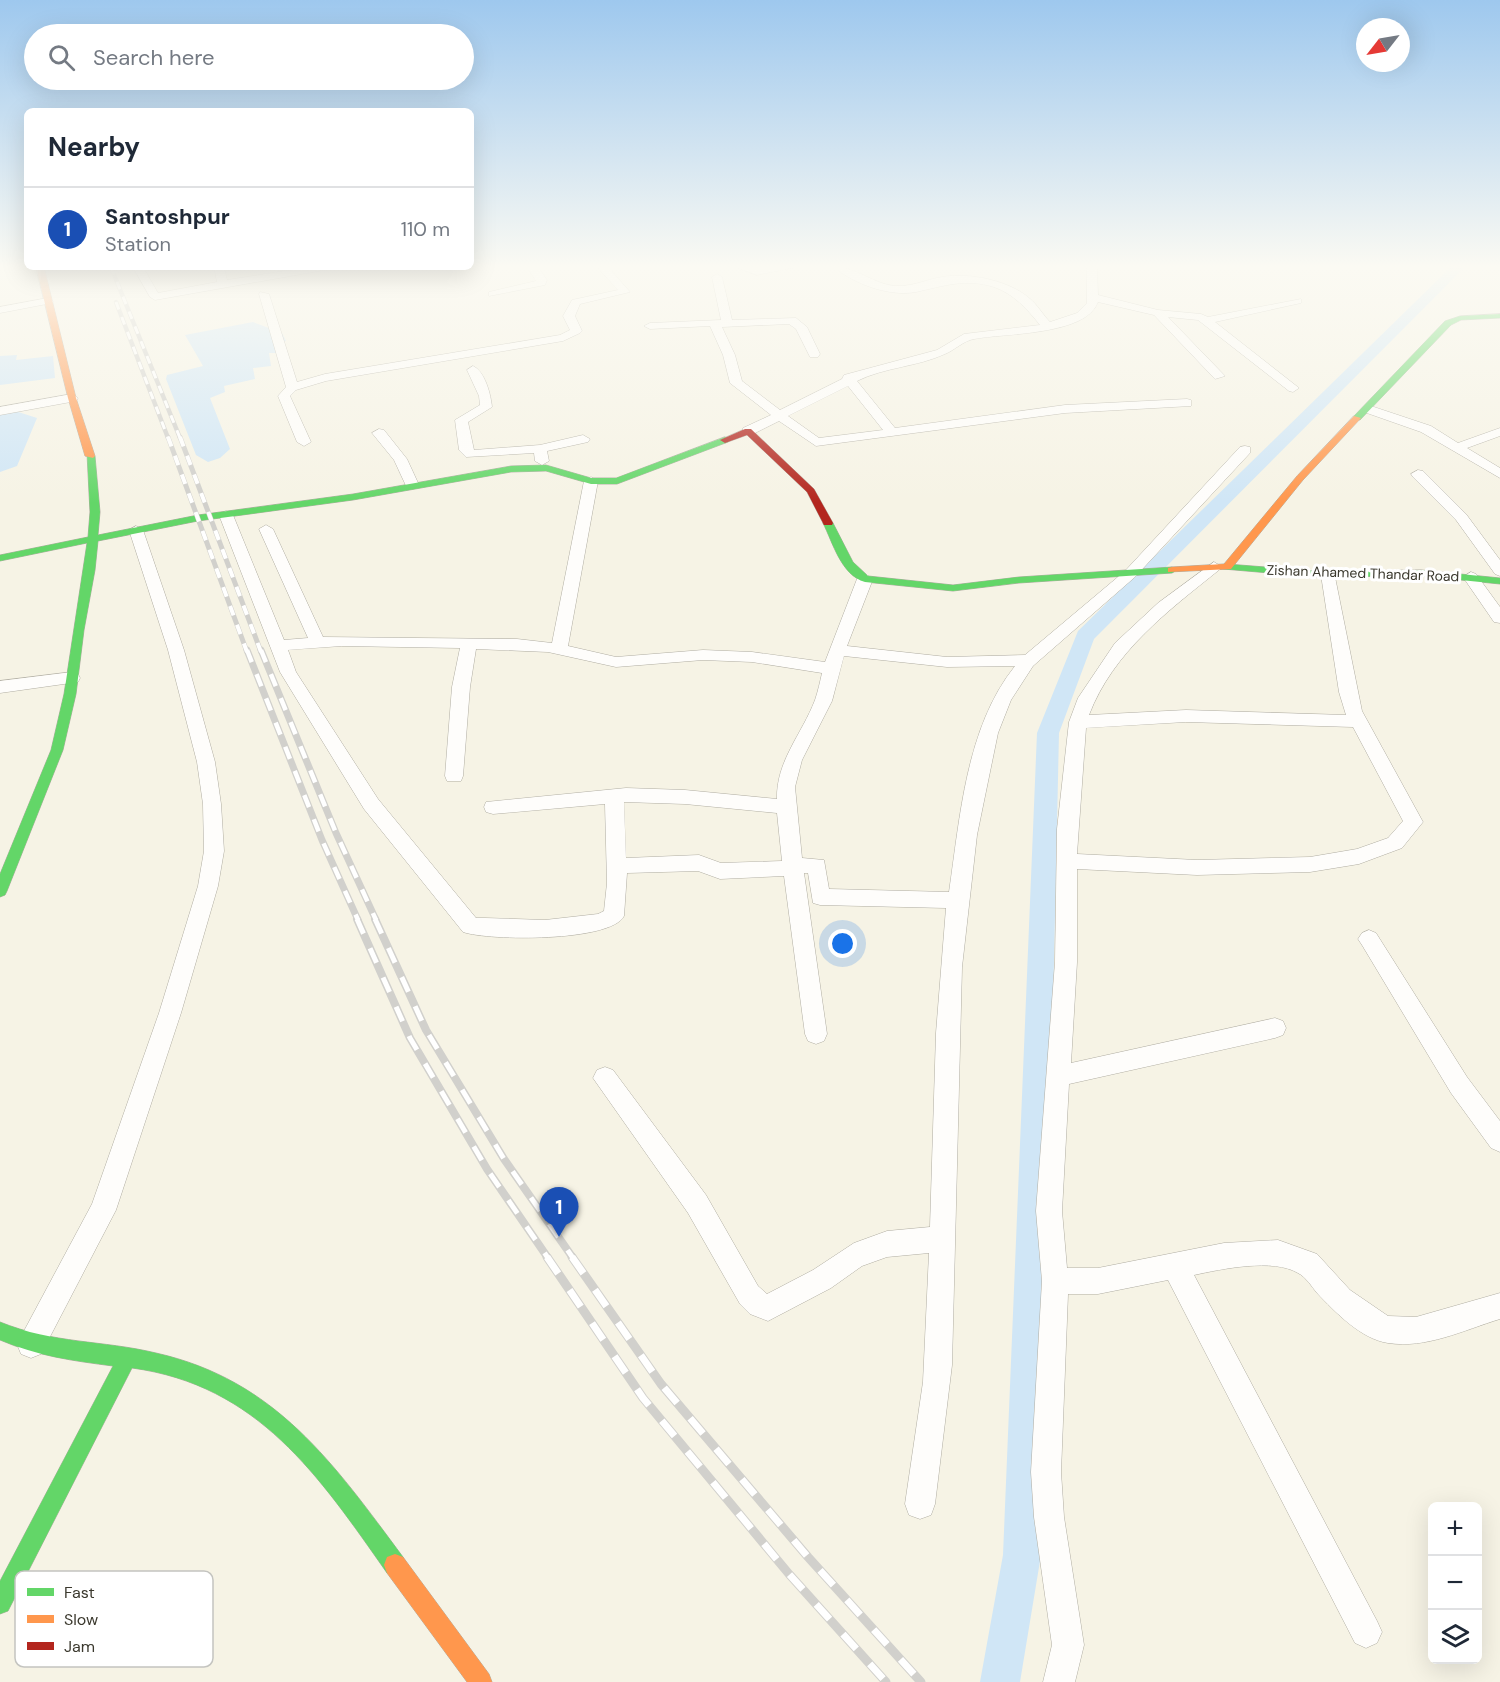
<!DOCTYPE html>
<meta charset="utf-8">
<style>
:root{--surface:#fff;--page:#f6f6f7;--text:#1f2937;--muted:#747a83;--line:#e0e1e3;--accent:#b45309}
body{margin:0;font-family:"DM Sans",sans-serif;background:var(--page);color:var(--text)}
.controls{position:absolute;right:18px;bottom:18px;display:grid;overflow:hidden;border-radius:9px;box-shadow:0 6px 24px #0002}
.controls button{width:54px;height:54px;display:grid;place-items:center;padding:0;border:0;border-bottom:2px solid var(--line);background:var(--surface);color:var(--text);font:30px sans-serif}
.compass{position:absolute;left:1356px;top:18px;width:54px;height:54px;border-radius:50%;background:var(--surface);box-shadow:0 6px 24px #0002;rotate:239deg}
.you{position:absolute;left:843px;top:944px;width:21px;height:21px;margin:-15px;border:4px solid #fff;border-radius:50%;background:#1a73e8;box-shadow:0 0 0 9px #1a73e833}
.badge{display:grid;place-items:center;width:39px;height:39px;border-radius:50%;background:var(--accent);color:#fff;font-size:20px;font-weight:700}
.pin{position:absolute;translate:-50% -50px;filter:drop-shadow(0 2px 3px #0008)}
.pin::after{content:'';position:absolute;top:32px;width:21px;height:18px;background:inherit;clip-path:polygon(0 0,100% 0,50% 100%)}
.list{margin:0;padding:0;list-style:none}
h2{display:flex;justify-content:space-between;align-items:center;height:78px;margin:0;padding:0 24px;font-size:26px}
h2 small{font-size:20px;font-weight:400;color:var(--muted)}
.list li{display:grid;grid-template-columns:39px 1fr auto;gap:18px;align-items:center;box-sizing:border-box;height:84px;padding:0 24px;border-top:2px solid var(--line)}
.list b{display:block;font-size:22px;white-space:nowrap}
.list p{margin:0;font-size:20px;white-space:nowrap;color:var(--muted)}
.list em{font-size:20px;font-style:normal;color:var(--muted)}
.icon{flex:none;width:33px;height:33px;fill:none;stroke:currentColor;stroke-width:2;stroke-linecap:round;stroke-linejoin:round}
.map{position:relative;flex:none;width:1500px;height:1682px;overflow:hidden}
.search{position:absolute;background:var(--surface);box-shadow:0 6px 24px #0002;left:24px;top:24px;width:450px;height:66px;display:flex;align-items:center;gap:15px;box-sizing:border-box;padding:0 21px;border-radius:33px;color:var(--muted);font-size:22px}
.panel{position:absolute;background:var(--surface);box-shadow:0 6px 24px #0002;left:24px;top:108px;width:450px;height:162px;border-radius:9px}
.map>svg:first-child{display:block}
.water{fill:#d0e6f6}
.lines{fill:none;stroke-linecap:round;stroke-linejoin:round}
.canal{fill:#d0e6f6;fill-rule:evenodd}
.street-casing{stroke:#b0ada2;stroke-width:1}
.fast-casing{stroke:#b0ada2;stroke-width:1}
.slow-casing{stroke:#b0ada2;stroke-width:1}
.jam-casing{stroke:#b0ada2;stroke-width:1}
.street{fill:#fefdfb;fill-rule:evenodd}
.fast{fill:#63d668;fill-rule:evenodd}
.slow{fill:#ff974d;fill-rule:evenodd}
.jam{fill:#b3261e;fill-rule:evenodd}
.rail-far4-casing{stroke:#d1d0cc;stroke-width:4.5}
.rail-far3-casing{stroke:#d1d0cc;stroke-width:5}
.rail-far2-casing{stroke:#d1d0cc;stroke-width:7}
.rail-far1-casing{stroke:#d1d0cc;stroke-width:8}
.rail-casing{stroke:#d1d0cc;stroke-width:9}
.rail-far4{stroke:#fff;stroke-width:3;stroke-dasharray:8;stroke-linecap:butt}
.rail-far3{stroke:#fff;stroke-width:4;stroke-dasharray:10;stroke-linecap:butt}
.rail-far2{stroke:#fff;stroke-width:4.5;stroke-dasharray:13;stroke-linecap:butt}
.rail-far1{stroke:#fff;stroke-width:5;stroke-dasharray:16;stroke-linecap:butt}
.rail{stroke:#fff;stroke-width:7;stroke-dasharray:20;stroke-linecap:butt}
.labels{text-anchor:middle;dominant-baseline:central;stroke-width:6;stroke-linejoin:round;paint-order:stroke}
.far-street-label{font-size:14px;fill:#3b392e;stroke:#fff}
.key{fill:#fff;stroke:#c4c4c0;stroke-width:1.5}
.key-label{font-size:16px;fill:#3b392e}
</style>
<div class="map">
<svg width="1500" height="1682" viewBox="0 0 1500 1682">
<rect width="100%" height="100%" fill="#f6f3e5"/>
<!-- water -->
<path class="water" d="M253,322l29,11 4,8 -12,3 2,9h-7l2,13 -18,2 2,11 -31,7 1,6 -15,6 20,51 -10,9 -12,4 -12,-7 -30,-76 1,-4 36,-9 -18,-31z
M17,355l-1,5 37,-4 2,22 -55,7v-29z
M12,410l25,8 -20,48 -17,6v-59z"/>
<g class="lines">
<!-- canal -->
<path class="canal" d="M1451,267h14l-371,372 -35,94 -18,822 -21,127h-40l23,-127 34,-822 41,-102z"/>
<defs>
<path id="street" d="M133,267h10l15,26 59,-11 -3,-15h10l3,13 84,-13h30l-186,33 -5,-3z
M527,267h11l9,13 -2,5 -56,11v-4l47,-11z
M597,267h11l22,25 -50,12 -5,12 7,15 -2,2 -17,8 -237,40 -30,9 -6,6 21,46 -7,4 -7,-4 -19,-46 8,-9 -27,-93 1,-2 9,2 28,88 28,-8 235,-39 10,-5 -7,-14 9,-16 46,-10z
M736,267h61l-40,8z
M834,267c23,0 39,17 61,19 20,1 36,-9 55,-10 25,-2 59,5 79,22 8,6 14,17 21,24l27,-9 10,-10v-36h10l1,28 60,15 43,4 7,3 93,-18v4l-86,19 84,66 -6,4 -4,-1 -91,-71 -30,-3 57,59 -10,3 -61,-64 -56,-13c-12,34 -95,31 -124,37 -11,2 -19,11 -29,15 -28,13 -60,13 -88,27l38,47 170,-23 122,-6 4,1v6l-126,7 -249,33 -37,-25 -26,13h-10v-6l28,-13 -41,-32 -7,-28 -13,-29 -60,3 -6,-3 6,-3 71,-3 -9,-43 5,-3 5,3 10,43 64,-2 11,9 13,27 -2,3h-8l-14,-28 -7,-5 -67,3 13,28 7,26 38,29 62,-31 2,-4 93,-25 27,-16 76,-9c-13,-16 -26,-31 -46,-38 -28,-9 -51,-1 -78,5 -26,5 -62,-8 -82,-25zM848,386l35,44 -64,8 -31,-22z
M48,298l5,3 -1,2 -52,10v-6z
M473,366c12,5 18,29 19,41l-24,15 6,28 66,-5 43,-10 7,4 -2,3 -41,9 2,10 -7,4 -7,-4 -1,-8 -68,4 -7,-7 -4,-30 25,-15 -1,-9 -12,-26z
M72,394l6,4 -2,3 -76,14v-8z
M1368,405l63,21 27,17 42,-15v8l-33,12 33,20v10l-79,-46 -57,-20 -2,-3z
M379,429l5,1 23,29 12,26 -2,3 -5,1 -5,-1 -13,-28 -22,-27z
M1245,446l5,1v6l-115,124 -102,89 -22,34 -13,33 -21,102 -15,132 -10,398 -17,139 -4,11 -11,4 -11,-4 -4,-11 18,-122 6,-129 -42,4 -25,9 -31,22 -63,33 -18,-7 -10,-10 -52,-91 -95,-135 4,-8 8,-3 8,3 93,125 52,91 9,8 46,-24 41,-27 33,-12 43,-4 6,-194 10,-125 -126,-3 -7,-2 -5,-30h-4l23,161 -3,7 -8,3 -8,-3 -3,-7 -21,-158 -64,3 -22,-8 -71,2 -3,43c-13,26 -135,25 -161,16l-99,-123 -84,-137 -61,-157 7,-4 7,4 51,125 24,-2 -49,-109 7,-4 7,4 50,108 194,2 35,4 32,-162 7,-4 7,4 -30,165 48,11 87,-7 49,2 73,10 32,-83 8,-5 8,5 -26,67 100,11 78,-2 100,-84 115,-124zM342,646l118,2 -8,39 -7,89 2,5h14l2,-5 7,-89 6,-38 72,3 68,15 87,-7 49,2 70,11c-2,9 -4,18 -7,27 -13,34 -39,61 -38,99l-92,-9 -59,-2 -140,14 -2,5 2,5 7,2 112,-10 2,79 -3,28 -6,3 -53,6 -60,-2h-9l-98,-119 -82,-127 -8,-22zM844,656l103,11 68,-1c-49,61 -55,151 -66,226l-120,-3 -5,-29 -22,-2 -7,-71 7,-27 30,-59zM624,802l61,2 92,9 5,48 -61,2 -22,-8 -73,3z
M1418,470l5,1 43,43 34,46v16l-5,-2 -39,-54 -43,-43 -2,-3z
M136,526l7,4 41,120 31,112 6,42 3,47 -6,35 -37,127 -65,197 -75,144 -10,4 -10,-4 -4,-10 75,-140 67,-191 39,-127 6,-35 -1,-47 -6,-42 -29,-112 -39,-120z
M1214,562l8,5 -3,3c-51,41 -106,82 -130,145l97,-5 160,5 -7,-23 -18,-117 8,-5 5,2 28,139 61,111 -21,26 -43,16 -49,8 -113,3 -120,-6v93l-6,101 204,-45 8,3 3,7 -3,7 -8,3 -206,46 -7,127 5,57h31l126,-25 54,-3 39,14 33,36 38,26 28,1 84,-24v26c-36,11 -74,30 -112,24 -27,-4 -53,-31 -71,-50 -5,-6 -11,-16 -19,-20 -25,-15 -76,-4 -104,2l183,346 5,11 -5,11 -11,5 -11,-5 -187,-363 -70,14h-30l-7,178 3,45 20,128 -9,37h-32l9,-37 -18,-128 -3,-45 11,-191 -6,-70 19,-249 2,-133 12,-107 9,-24 37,-55 43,-40zM1186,722l167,5 50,94 -15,17 -31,11 -47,8 -113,3 -120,-6 9,-126z
M1471,572l5,2 24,33v16l-6,-1 -31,-45z
M72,672l6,2 2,4 -2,4 -78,11v-12z
M1369,930l7,3 91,144 33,44v31l-9,-4 -40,-55 -89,-148 -4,-6 4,-6z"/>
<path id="fast" d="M1500,314v4l-39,2 -10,5 -91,95h-6v-4l91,-95 15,-5z
M725,437l5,3 -2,2 -111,42h-26l-45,-13 -35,1 -158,28 -155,21 -100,20 -3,29 -11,60 -8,64 -13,56 -56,141 -2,4 -5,2v-23l51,-124 13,-56 23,-151 -87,18v-6l88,-18 2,-25 -3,-58 8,2 5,56 -2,23 100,-20 155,-21 158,-28 35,-1 45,13h25z
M828,520l5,3 20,39 15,14 85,9 66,-8 153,-10 5,3 -5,3 -153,10 -66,8 -88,-9c-24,-7 -32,-39 -42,-59z
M1227,564l89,7 105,-1 79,8v6l-79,-8 -105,1 -93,-8v-4z
M0,1322c54,22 102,18 156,31 120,27 178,111 247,204l3,8 -3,8 -8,3 -8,-3c-68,-97 -129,-188 -255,-205l-124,243 -8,3v-33l113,-215c-39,-5 -76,-10 -113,-26z"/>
<path id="slow" d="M36,267h8l32,131 19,58 -2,2 -8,-2 -17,-58z
M1354,416l7,2 -58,62 -72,89 -63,3v-4l4,-1 52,-3 73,-88z
M395,1554l8,3 86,117 3,8h-25l-80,-109 -3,-8 3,-8z"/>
<path id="jam" d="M745,429h6l63,60 19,34 -1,2h-8l-17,-33 -60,-57 -22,8 -5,-3z"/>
</defs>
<!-- street casing -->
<use href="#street" class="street-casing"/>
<!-- fast casing -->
<use href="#fast" class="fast-casing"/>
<!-- slow casing -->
<use href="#slow" class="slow-casing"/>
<!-- jam casing -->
<use href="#jam" class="jam-casing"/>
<!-- street -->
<use href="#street" class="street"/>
<!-- fast -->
<use href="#fast" class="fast"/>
<!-- slow -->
<use href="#slow" class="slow"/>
<!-- jam -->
<use href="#jam" class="jam"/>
<defs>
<path id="rail-far4" d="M111,267l69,171
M116,302l52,136"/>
<path id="rail-far3" d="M168,437l79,215
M180,437l81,215"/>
<path id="rail-far2" d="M247,650l75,190 36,80
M261,650l75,183 40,87"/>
<path id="rail-far1" d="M357,919l53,119 77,131 61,89
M375,919l51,111 78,129 69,99"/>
<path id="rail" d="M547,1257l96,141 146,176 97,108
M572,1257l89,127 147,173 113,125"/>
</defs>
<!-- rail-far4 casing -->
<use href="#rail-far4" class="rail-far4-casing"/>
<!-- rail-far3 casing -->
<use href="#rail-far3" class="rail-far3-casing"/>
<!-- rail-far2 casing -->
<use href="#rail-far2" class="rail-far2-casing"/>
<!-- rail-far1 casing -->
<use href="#rail-far1" class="rail-far1-casing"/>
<!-- rail casing -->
<use href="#rail" class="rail-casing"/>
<!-- rail-far4 -->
<use href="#rail-far4" class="rail-far4"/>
<!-- rail-far3 -->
<use href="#rail-far3" class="rail-far3"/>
<!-- rail-far2 -->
<use href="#rail-far2" class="rail-far2"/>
<!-- rail-far1 -->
<use href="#rail-far1" class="rail-far1"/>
<!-- rail -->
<use href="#rail" class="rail"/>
</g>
<!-- sky -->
<linearGradient id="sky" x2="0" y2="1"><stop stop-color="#9ec8ee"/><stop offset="0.53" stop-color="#fbfaf3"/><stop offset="1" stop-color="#fbfaf3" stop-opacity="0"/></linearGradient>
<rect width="1500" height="503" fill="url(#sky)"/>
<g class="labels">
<!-- far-street labels -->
<g class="far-street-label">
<text transform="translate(1363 573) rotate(2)">Zishan Ahamed Thandar Road</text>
</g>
</g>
<!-- legend -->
<rect x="15" y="1571" width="198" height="96" rx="9" class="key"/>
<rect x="27" y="1588" width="27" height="8" fill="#63d668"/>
<rect x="27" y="1615" width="27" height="8" fill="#ff974d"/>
<rect x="27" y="1642" width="27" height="8" fill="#b3261e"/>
<g class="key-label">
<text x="64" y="1598">Fast</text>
<text x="64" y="1625">Slow</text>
<text x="64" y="1652">Jam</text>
</g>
</svg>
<div class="controls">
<button>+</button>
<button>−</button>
<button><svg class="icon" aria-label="layers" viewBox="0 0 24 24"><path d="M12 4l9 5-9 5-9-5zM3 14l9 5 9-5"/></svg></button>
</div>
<svg class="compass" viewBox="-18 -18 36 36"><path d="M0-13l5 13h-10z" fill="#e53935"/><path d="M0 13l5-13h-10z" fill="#747a83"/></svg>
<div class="you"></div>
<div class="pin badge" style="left:559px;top:1237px;background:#1a4fb4">1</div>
<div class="search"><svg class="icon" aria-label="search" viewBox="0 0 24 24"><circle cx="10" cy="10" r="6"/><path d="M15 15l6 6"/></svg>Search here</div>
<section class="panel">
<h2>Nearby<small></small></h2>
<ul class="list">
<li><span class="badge" style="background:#1a4fb4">1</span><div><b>Santoshpur</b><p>Station</p></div><em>110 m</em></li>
</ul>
</section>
</div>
